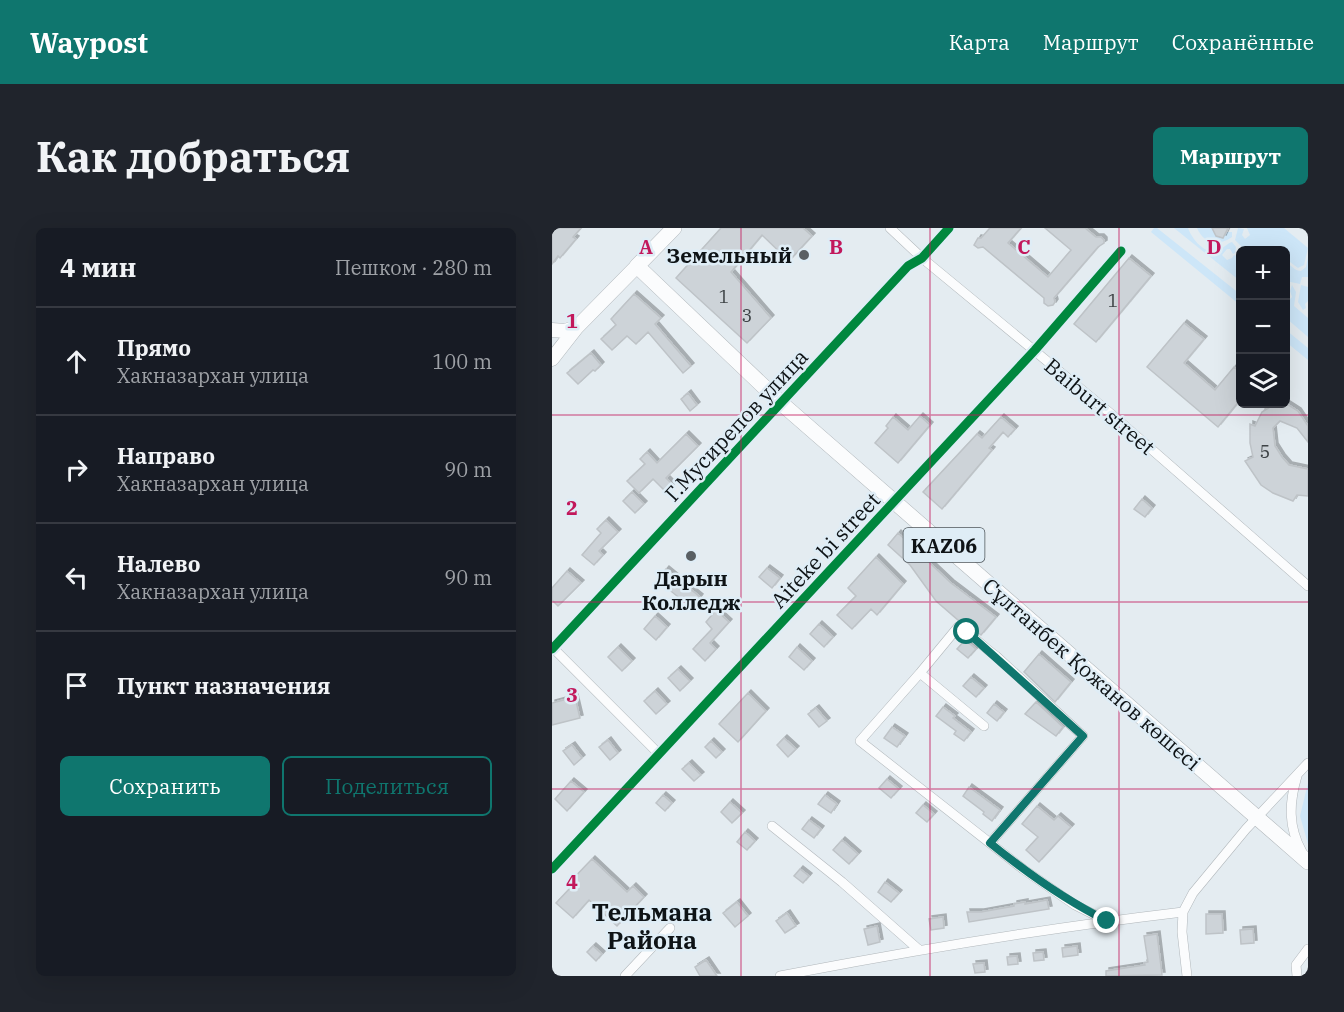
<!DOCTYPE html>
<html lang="ru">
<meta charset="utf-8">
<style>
:root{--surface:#171b24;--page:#20242c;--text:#f1f3f6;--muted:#9ea1a6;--line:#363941;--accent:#0f766e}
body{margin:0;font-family:"IBM Plex Serif",serif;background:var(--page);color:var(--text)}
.controls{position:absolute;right:18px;top:18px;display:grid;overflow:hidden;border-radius:9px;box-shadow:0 6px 24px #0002}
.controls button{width:54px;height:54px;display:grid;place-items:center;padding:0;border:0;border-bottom:2px solid var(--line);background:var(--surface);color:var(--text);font:30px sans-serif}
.stop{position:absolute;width:18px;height:18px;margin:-14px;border:4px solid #0f766e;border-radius:50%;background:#fff}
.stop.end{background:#0f766e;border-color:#fff;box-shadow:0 2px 6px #0008}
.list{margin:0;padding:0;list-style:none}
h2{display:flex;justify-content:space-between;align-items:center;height:78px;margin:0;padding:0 24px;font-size:26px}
h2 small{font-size:20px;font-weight:400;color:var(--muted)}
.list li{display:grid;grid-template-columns:39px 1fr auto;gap:18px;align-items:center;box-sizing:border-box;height:108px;padding:0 24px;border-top:2px solid var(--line)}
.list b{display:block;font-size:22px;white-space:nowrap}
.list p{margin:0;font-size:20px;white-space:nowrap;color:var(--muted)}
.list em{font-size:20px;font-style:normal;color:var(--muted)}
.actions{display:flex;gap:12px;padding:18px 24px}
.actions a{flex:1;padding:14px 0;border:2px solid var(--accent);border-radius:9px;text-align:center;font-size:21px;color:var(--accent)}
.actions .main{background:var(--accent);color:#fff}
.icon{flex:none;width:33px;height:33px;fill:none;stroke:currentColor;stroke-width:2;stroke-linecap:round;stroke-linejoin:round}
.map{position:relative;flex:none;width:756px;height:748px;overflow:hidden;border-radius:9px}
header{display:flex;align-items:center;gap:36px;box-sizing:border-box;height:84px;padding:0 30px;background:var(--accent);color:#fff}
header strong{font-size:28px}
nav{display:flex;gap:33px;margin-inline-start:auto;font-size:21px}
.intro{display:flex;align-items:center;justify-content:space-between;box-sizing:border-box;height:144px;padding:0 36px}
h1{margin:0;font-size:42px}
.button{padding:15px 27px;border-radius:9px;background:var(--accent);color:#fff;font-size:21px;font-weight:700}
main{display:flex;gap:36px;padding:0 36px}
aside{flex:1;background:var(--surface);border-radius:9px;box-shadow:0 6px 24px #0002}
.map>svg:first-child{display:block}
.green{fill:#cde6f8}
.building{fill:#cdd3d8;stroke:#bec3c7;stroke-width:1.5;filter:url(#shadow)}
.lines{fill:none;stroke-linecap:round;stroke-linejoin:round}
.street-casing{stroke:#b1b7bb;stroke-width:10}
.secondary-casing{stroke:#b1b7bb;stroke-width:15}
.primary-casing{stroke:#b1b7bb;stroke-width:16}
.street{stroke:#fbfcfd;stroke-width:9}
.secondary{stroke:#fbfcfd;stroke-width:14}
.primary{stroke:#fbfcfd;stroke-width:15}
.cycleway-casing{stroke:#dfedf6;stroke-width:13}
.cycleway{stroke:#00873e;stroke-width:9}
.route{stroke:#0f766e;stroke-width:8}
.grid{fill:none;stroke:#c2185b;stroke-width:1.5;stroke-opacity:0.55}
.poi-dot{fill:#595f63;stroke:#dfedf6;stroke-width:2}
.labels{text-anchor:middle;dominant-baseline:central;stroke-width:5;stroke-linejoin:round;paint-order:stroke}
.number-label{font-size:18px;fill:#3e4346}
.shield{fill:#dfedf6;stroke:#4d5459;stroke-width:1.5}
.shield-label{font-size:20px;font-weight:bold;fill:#0e1316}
.poi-label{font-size:21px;font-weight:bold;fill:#0e1316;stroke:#dfedf6;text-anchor:end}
.street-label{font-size:21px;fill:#0e1316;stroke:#dfedf6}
.quarter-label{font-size:24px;font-weight:bold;fill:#0e1316;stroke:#dfedf6}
.grid-label{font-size:20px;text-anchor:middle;font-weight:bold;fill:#c2185b;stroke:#dfedf6;stroke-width:5;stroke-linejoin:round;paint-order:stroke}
</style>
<header>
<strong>Waypost</strong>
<nav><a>Карта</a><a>Маршрут</a><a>Сохранённые</a></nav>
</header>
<div class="intro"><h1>Как добраться</h1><a class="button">Маршрут</a></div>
<main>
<aside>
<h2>4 мин<small>Пешком · 280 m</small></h2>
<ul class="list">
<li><svg class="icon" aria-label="ahead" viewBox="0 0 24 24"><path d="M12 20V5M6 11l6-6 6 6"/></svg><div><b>Прямо</b><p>Хакназархан улица</p></div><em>100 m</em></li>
<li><svg class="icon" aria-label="right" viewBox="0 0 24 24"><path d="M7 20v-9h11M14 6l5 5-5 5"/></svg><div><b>Направо</b><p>Хакназархан улица</p></div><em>90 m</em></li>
<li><svg class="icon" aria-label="left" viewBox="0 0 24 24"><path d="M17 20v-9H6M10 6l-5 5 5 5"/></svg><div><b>Налево</b><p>Хакназархан улица</p></div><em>90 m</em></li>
<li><svg class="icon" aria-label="arrive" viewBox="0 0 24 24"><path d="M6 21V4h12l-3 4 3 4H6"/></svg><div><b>Пункт назначения</b></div></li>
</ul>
<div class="actions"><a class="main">Сохранить</a><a>Поделиться</a></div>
</aside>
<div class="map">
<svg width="756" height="748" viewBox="0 0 756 748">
<defs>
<filter id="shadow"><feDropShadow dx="3" dy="-3" stdDeviation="0" flood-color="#0004"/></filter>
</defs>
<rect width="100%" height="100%" fill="#e4ecf1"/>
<!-- green -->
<path class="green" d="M602,0h3l83,66v11l-89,-73z
M622,0h14c4,11 17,28 31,22 5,-2 7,-6 13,-8l4,5 -1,6 -2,1 -3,-5h-3l-5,6 5,5 5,-2 2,-3 3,1 3,8v17z
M645,0h17l1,7 5,2 5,-1 2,-4h5v5c-14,10 -28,7 -35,-9z
M686,0l6,1 -2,6 3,4 5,-4 -3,-7h37l24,20 -4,17 -6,3 -12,-9v-9h-20l-10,-4 -14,1 -7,-7z
M756,29v20h-6l-2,7 -14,-3v-5l3,-4 -3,-4v-6l10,8 5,1 5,-4z
M740,57l4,7 -2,14 14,12v19l-22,-19v-15l6,-6 -2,-6z
M749,57l7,2v14l-3,3 1,4 -3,2 -5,-8z
M734,102l22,18v12l-22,-18z
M756,555v61l-8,-28z"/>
<!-- building -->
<path class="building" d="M0,0h29l-8,9 3,2 -16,19 -2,-2 -6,8z
M169,0h82l9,8 -23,25 -27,-26 -31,37 40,46 -24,25 -71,-65z
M438,0h31l-13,15 40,34 23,-27 -26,-22h40l11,9h5l3,3v3l-6,4 -44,51 1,4 -2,3 -5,1 -4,-3v-5l-61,-51 -5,1 -4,-3 4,-7h3z
M660,0h16l-5,10 -7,-2z
M577,30l22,18 -55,66 -22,-18z
M82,66l27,24 -6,6 36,42 -8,7 -35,-41 -12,12 -9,-8 -15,14 -11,-11 15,-14 -5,-6z
M632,95l20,16 -20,24 31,27 19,-23 6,5v28l-22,27 -71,-60z
M39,125l10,12 -6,6 -2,-1 -15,14 -11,-11z
M136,165l9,12 -7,6 -9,-12z
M723,176h12l11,7 10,15v16l-11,-14 -17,-7 -7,7 2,18 7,11 7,8 19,4v27l-11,-1 -4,6 -20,-8 -12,-8 -16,-24 8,-4 -3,-14v-19l5,2 7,-14z
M368,188l10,9 -32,38 -23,-20 13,-15 -2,-2 7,-9 15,13z
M449,189l14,12 -7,8 -5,-5 -14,16 3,2 -50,59 -19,-17 54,-58 5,4z
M134,206l12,12 -32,32 7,7 -7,7 -13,-13 -14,14 -12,-12 18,-17 -5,-5 7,-7 10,11z
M80,264l12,12 -9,9 -12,-12z
M590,271l10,9 -7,9 -11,-8z
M54,292l12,12 -19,19 4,4 -9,10 -12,-10 19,-22 -4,-4z
M346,305l53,50 45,34 -15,18 -14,-11 -9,-4 -22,-19 -26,-36 -22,-20z
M324,329l27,27 -26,31 -6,-6 -19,20 -15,-14 19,-19 -8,-8z
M215,340l13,10 -8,10 -13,-11z
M114,341l34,28 -8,11 -35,-28z
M15,343l14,12 -23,23 -6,-6v-12z
M164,382l13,12 -19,21 6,6 -11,12 -12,-12 19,-20 -6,-7z
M103,388l12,11 -11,13 -12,-11z
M267,396l14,13 -9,10 -14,-13z
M413,412l11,9 -8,9 -11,-9z
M66,419l14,14 -10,10 -14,-14z
M245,419l15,14 -8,9 -15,-13z
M487,426l32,28 -16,20 -31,-30z
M126,441l12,12 -10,10 -12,-13z
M419,449l13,11 -8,9 -13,-11z
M103,463l12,13 -11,10 -12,-13z
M196,465l18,18 -28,31 -19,-18z
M23,469l5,21 -28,7v-22z
M484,474l27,25 -7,9 -31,-22z
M442,476l10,8 -7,9 -10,-8z
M391,479l12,9 -2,2 18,14 -7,9 -10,-7 2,-3 -20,-15z
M264,480l11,13 -8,6 -11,-13z
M340,499l13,9 -8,11 -13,-9z
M232,510l12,11 -8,8 -11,-12z
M56,512l10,13 -8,7 -11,-13z
M159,513l11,11 -6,6 -11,-11z
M20,517l10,13 -8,7 -11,-14z
M137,535l12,12 -7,6 -12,-12z
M335,551l12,10 -8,9 -12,-10z
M19,553l13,11 -17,19 -12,-12z
M417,559l31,23 -8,11 -9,-7 1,-2 -21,-16z
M111,567l9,8 -7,8 -9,-8z
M273,567l12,9 -6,9 -13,-9z
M178,574l12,11 -10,10 -11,-11z
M371,577l11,9 -7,8 -11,-9z
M485,578l17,14 4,-4 13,11 -32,35 -13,-12 12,-13 -16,-13z
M257,592l12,9 -7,9 -12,-9z
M193,604l10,9 -8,9 -10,-8z
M290,612l16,14 -9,10 -16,-14z
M40,631l35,33 6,-6 11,11 -27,29 -28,-26 -16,18 -17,-15 17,-18 -3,-3z
M248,641l9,7 -6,7 -9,-7z
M333,654l14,11 -8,9 -13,-10z
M495,672l2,9 -80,13 -2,-10h14l33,-6v-2l11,-2v2z
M185,674l11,14 -13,11 -12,-14z
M235,685l9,13 -11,7 -9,-12z
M654,686h16l1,19 -17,1z
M391,689l1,11 -13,2 -2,-11z
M325,698l3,16 -12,3 -4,-16z
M701,701l1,14 -13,1 -1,-14z
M605,706l5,41 -56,1v-5l39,-6 -1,-2 4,-1 -4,-26z
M41,718l9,8 -6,7 -9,-9z
M525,718l1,9 -15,2 -1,-9z
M491,724l1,8 -10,1 -1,-8z
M465,728l1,8 -10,1 -1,-8z
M154,732l11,16h-17l-5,-9z
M432,735l1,9 -10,1 -2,-9z"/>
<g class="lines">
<defs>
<path id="street" d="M338,0l32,30 188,155 198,173
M1,420l106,106
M0,421l356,-383 14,-8 27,-30
M368,445l38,-46c14,7 25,20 38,29l87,80 -93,107
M432,498l-64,-53 -60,68 163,128 52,36 32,16
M745,548c-8,27 -9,51 5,76
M220,598l70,56 76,67
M0,641l483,-519 86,-99
M73,748l45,-48
M228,748c134,-26 268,-48 403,-64
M635,748l-5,-44 1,-20 10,-19 53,-64 62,-66
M745,748l-1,-11 12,-16"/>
<path id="secondary" d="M0,102l13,1 12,-4
M0,131l25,-32 60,-61"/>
<path id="primary" d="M122,0l-37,38 144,137 527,459"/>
</defs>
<!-- street casing -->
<use href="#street" class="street-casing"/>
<!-- secondary casing -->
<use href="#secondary" class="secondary-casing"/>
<!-- primary casing -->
<use href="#primary" class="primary-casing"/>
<!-- street -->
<use href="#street" class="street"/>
<!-- secondary -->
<use href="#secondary" class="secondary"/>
<!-- primary -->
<use href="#primary" class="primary"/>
<defs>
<path id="cycleway" d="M0,421l356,-383 14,-8 27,-30
M0,641l483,-519 86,-99"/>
</defs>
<!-- cycleway casing -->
<use href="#cycleway" class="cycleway-casing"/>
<!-- cycleway -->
<use href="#cycleway" class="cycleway"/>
</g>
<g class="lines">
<!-- route -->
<path class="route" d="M415,404l116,104 -93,107c37,30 75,57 117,78"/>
</g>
<!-- grid -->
<path class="grid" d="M189,0v748M378,0v748M567,0v748M0,187h756M0,374h756M0,561h756"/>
<!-- markers -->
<g class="poi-dot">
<circle cx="252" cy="27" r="6"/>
<circle cx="139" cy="328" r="6"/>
</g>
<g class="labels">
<!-- number labels -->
<g class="number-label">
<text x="172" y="68">1</text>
<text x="561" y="72">1</text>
<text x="195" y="87">3</text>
<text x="713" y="223">5</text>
</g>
<!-- shield labels -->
<rect class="shield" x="351.5" y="300" width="81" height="34" rx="4.5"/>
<g class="shield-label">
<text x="392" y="317">KАZ06</text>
</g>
<!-- poi labels -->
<g class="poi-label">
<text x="240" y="27">Земельный</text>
<text x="139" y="350" text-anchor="middle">Дарын<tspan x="139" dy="24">Колледж</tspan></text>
</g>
<!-- street labels -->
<g class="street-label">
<text transform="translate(548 178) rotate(40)">Baiburt street</text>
<text transform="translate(184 197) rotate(-47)">Г.Мусирепов улица</text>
<text transform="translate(273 322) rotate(-47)">Aiteke bi street</text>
<text transform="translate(540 446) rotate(41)">Сұлтанбек Қожанов көшесі</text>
</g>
<!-- quarter labels -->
<g class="quarter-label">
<text x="100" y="684">Тельмана<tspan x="100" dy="28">Района</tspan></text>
</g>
</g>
<g class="grid-label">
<text x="94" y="26">A</text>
<text x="284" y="26">B</text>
<text x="472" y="26">C</text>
<text x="662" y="26">D</text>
<text x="20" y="100">1</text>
<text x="20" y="287">2</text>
<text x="20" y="474">3</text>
<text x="20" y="661">4</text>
</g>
</svg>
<div class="controls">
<button>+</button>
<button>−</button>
<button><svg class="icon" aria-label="layers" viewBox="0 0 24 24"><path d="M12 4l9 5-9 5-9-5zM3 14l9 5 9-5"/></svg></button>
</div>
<div class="stop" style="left:415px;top:404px"></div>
<div class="stop end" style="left:555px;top:693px"></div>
</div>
</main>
